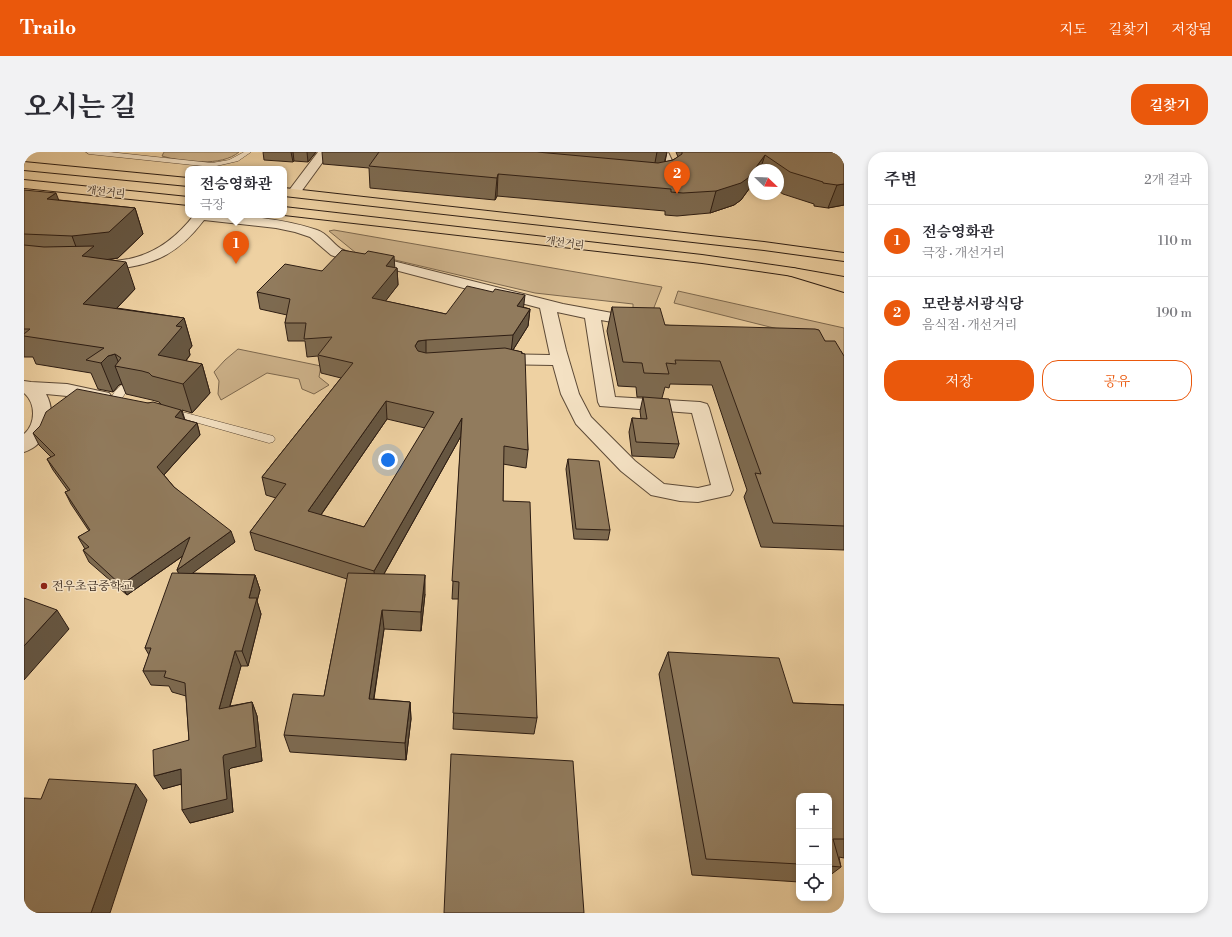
<!DOCTYPE html>
<html lang="ko">
<meta charset="utf-8">
<style>
:root{--surface:#fff;--page:#f2f2f3;--text:#2b2b33;--muted:#7c7c81;--line:#e1e1e2;--accent:#ea580c}
body{margin:0;font-family:"Libre Bodoni","Noto Serif KR",serif;background:var(--page);color:var(--text)}
.controls{position:absolute;right:12px;bottom:12px;display:grid;overflow:hidden;border-radius:8px;box-shadow:0 2px 6px #0003}
.controls button{width:36px;height:36px;display:grid;place-items:center;padding:0;border:0;border-bottom:1px solid var(--line);background:var(--surface);color:var(--text);font:20px sans-serif}
.compass{position:absolute;left:724px;top:12px;width:36px;height:36px;border-radius:50%;background:var(--surface);box-shadow:0 2px 6px #0003;rotate:113deg}
.you{position:absolute;left:364px;top:308px;width:14px;height:14px;margin:-10px;border:3px solid #fff;border-radius:50%;background:#1a73e8;box-shadow:0 0 0 6px #1a73e833}
.badge{display:grid;place-items:center;width:26px;height:26px;border-radius:50%;background:var(--accent);color:#fff;font-size:13px;font-weight:700}
.pin{position:absolute;translate:-50% -33px;filter:drop-shadow(0 1px 2px #0008)}
.pin::after{content:'';position:absolute;top:21px;width:14px;height:12px;background:inherit;clip-path:polygon(0 0,100% 0,50% 100%)}
.popup{position:absolute;left:161px;top:14px;width:102px;height:52px;box-sizing:border-box;display:grid;place-content:center;border-radius:8px;background:var(--surface);filter:drop-shadow(0 1px 3px #0005);font-size:13px;white-space:nowrap;color:var(--muted)}
.popup b{font-size:15px;color:var(--text)}
.popup::after{content:'';position:absolute;left:50%;top:100%;margin-left:-8px;border:8px solid transparent;border-top-color:var(--surface)}
.list{margin:0;padding:0;list-style:none}
h2{display:flex;justify-content:space-between;align-items:center;height:52px;margin:0;padding:0 16px;font-size:17px}
h2 small{font-size:13px;font-weight:400;color:var(--muted)}
.list li{display:grid;grid-template-columns:26px 1fr auto;gap:12px;align-items:center;box-sizing:border-box;height:72px;padding:0 16px;border-top:1px solid var(--line)}
.list b{display:block;font-size:15px;white-space:nowrap}
.list p{margin:0;font-size:13px;white-space:nowrap;color:var(--muted)}
.list em{font-size:13px;font-style:normal;color:var(--muted)}
.actions{display:flex;gap:8px;padding:12px 16px}
.actions a{flex:1;padding:9px 0;border:1px solid var(--accent);border-radius:16px;text-align:center;font-size:14px;color:var(--accent)}
.actions .main{background:var(--accent);color:#fff}
.icon{flex:none;width:22px;height:22px;fill:none;stroke:currentColor;stroke-width:2;stroke-linecap:round;stroke-linejoin:round}
.map{position:relative;flex:none;width:820px;height:761px;overflow:hidden;border-radius:16px}
header{display:flex;align-items:center;gap:24px;box-sizing:border-box;height:56px;padding:0 20px;background:var(--accent);color:#fff}
header strong{font-size:19px}
nav{display:flex;gap:22px;margin-inline-start:auto;font-size:14px}
.intro{display:flex;align-items:center;justify-content:space-between;box-sizing:border-box;height:96px;padding:0 24px}
h1{margin:0;font-size:28px}
.button{padding:10px 18px;border-radius:16px;background:var(--accent);color:#fff;font-size:14px;font-weight:700}
main{display:flex;gap:24px;padding:0 24px}
aside{flex:1;background:var(--surface);border-radius:16px;box-shadow:0 2px 6px #0003}
.map>svg:first-child{display:block}
.green{fill:#cdb28a;stroke:#7d684e}
.lines{fill:none;stroke-linecap:round;stroke-linejoin:round}
.service-casing{stroke:#5d4a37;stroke-width:1}
.minor-casing{stroke:#5d4a37;stroke-width:2}
.primary-casing{stroke:#2d1d13;stroke-width:2}
.trunk-casing{stroke:#2d1d13;stroke-width:2}
.service{fill:#f4e1c3;fill-rule:evenodd}
.minor{fill:#f4e1c3;fill-rule:evenodd}
.primary{fill:#eed1a2;fill-rule:evenodd}
.trunk{fill:#eed1a2;fill-rule:evenodd}
.wall{fill:#7d6a50;stroke:#2d1d13;fill-rule:evenodd}
.shaded-wall{fill:#665641;stroke:#2d1d13}
.building{fill:#917b5d;stroke:#2d1d13;fill-rule:evenodd}
.poi-dot{fill:#8f2418;stroke:#f4e1c3;stroke-width:1.5}
.labels{text-anchor:middle;dominant-baseline:central;stroke-width:3;stroke-linejoin:round;paint-order:stroke}
.far-street-label{font-size:10px;fill:#2d1d13;stroke:#f4e1c3}
.poi-label{font-size:12px;fill:#2d1d13;stroke:#f4e1c3;text-anchor:start}
</style>
<header>
<strong>Trailo</strong>
<nav><a>지도</a><a>길찾기</a><a>저장됨</a></nav>
</header>
<div class="intro"><h1>오시는 길</h1><a class="button">길찾기</a></div>
<main>
<div class="map">
<svg width="820" height="761" viewBox="0 0 820 761">
<rect width="100%" height="100%" fill="#eed1a2"/>
<filter id="stains"><feTurbulence type="fractalNoise" baseFrequency=".005" numOctaves="4"/><feColorMatrix values="0 0 0 0 .2 0 0 0 0 .09 0 0 0 0 .02 0 0 0 .5 -.17"/></filter>
<radialGradient id="worn" r=".72"><stop offset=".6" stop-color="#630" stop-opacity="0"/><stop offset="1" stop-color="#630" stop-opacity=".3"/></radialGradient>
<!-- green -->
<path class="green" d="M140,0h75c-17,15 -57,10 -77,4z
M310,78l328,57 -9,23 -20,-1v-5l-98,-11 -157,-37 -22,-3 -27,-22z
M654,139l166,37v32l-42,-25 -128,-32z
M214,197l83,17 -2,11 10,8 -15,9 -12,-5 -3,-10 -32,-6 -46,27 -3,-6 1,-13 -5,-9 11,-12z"/>
<g class="lines">
<defs>
<path id="service" d="M62,0h23l103,11 17,-3 15,-8h7l-13,9 -26,6 -123,-13z
M101,232l5,3 -11,15h-8l-1,-2c3,-6 8,-15 15,-16z
M143,256l106,28 2,3 -2,3 -4,1 -106,-30 -2,-2 2,-2z"/>
<path id="minor" d="M294,0h12l-32,44h-10l-1,-3z
M632,0h12l8,17v5c-6,8 -17,10 -26,8l-2,-3 2,-3 14,-4v-3z
M170,63c42,0 84,2 123,15 10,3 16,14 24,19 11,6 25,6 36,8l186,47 82,15 2,3 -2,3 -6,2 -38,-7 14,77 85,5 7,2 2,4 24,82 -3,5 -32,7 -18,-1 -29,-6 -30,-24 -45,-47 -15,-30 -8,-29 -58,-1 -6,-1 -3,-4 3,-4 6,-1 55,1 -10,-47 -164,-43 -31,-5 -14,-5 -21,-18 -15,-5 -19,-4 -72,-8c-32,42 -57,45 -106,52l-5,-1 -2,-3 2,-3c12,-3 24,-4 36,-6 28,-6 48,-22 65,-44zM533,160l28,6 13,84 2,4 92,7 19,72 -13,3 -34,-4 -29,-23 -44,-44 -12,-23 -13,-44z
M0,229l7,1 36,2 42,9 3,4 -3,4 -6,2 -36,-7 -21,-2c12,21 1,51 -22,58v-18c12,-10 12,-31 0,-41z"/>
<path id="primary" d="M0,10l164,16v8l-164,-16z
M0,28l164,17v8l-164,-17z
M260,36l480,54 80,11v8l-80,-11 -480,-54z
M260,55l418,48 91,13 51,9v10l-51,-11 -91,-13 -418,-48z"/>
<path id="trunk" d="M769,116l51,14v10l-56,-17 -2,-3 2,-3z"/>
</defs>
<!-- service casing -->
<use href="#service" class="service-casing"/>
<!-- minor casing -->
<use href="#minor" class="minor-casing"/>
<!-- primary casing -->
<use href="#primary" class="primary-casing"/>
<!-- trunk casing -->
<use href="#trunk" class="trunk-casing"/>
<!-- service -->
<use href="#service" class="service"/>
<!-- minor -->
<use href="#minor" class="minor"/>
<!-- primary -->
<use href="#primary" class="primary"/>
<!-- trunk -->
<use href="#trunk" class="trunk"/>
</g>
<!-- wall -->
<path class="wall" d="M239,0h53l-8,10 -14,-1 -1,1 -29,-2z
M298,0h345l-2,10 8,-2 5,-3 -2,-5h168v53l-16,3 -14,-2v-2l-31,-10 -5,-3v-21h-24v12l-13,18 -7,5 -24,8 -33,3 -12,-1v-4l-168,-15 -2,4 -125,-12 -1,-20 -46,-4z
M0,38l35,10 76,8 8,26 -25,24 -10,2 27,29 -18,19 67,10 8,28 -3,4 1,5 -4,6 16,3 8,29 -18,20 -10,-3 3,10 12,3 3,12 -36,40 10,12 61,55 -43,31 63,2 5,15 -3,11 4,13 -13,52h-7l-11,40 22,-4 5,14 5,45 -31,7 -2,2 4,42 -43,11 -9,-39 -18,5 26,-49 -3,-44 -14,-4 -3,-6 -18,-1 -8,-14 6,-16 -4,-7 34,-75 -2,-3 6,-14 -56,39 -38,-33 -6,-12 2,-1 -7,-12 11,-6 -18,-27 -6,-12 3,-1 -15,-21 -6,-11 4,-2 -12,-12 -6,-12 115,-30 13,1 -2,-2 -7,-2 -26,-6 -4,-10 -3,1 -6,7 -15,-3 -7,-16 -55,-9 -3,-7h-9z
M371,116h2l1,17 -13,16 61,13 77,-7 7,2 -2,17 -15,24 9,2 6,98 -2,18 -23,-4v37l34,217 -3,16 -81,-5 6,-130h-7l9,-163 -77,138 41,20 -4,37 -37,-2 -10,70 36,3 1,17 -5,41 -116,-8 -6,-17 40,-39 23,-117 -92,-29 -5,-18 26,-34 -10,-3 -4,-18 79,-99 -20,-5 -3,-17 -11,1 -2,-16h-17l-3,-18 2,-8 -27,-6 -3,-17 65,-21zM363,267l38,9 -61,99 -43,-12z
M588,155l53,18 160,16 19,15v194l-83,-3 -17,-50 3,-7 -35,-105 -42,-1 -1,4 -4,-1 -3,11 17,46 -5,14 -42,-2 -3,-24 3,-14 9,1 -1,-8 3,-14h-6l-1,-10 -18,-1 -11,-55z
M544,307l42,71 -2,10 -34,-1 -8,-70z
M644,500l125,51 51,2v153l-5,-1 2,10 -12,9v-80h-30v86l-107,-7 -33,-201z"/>
<!-- shaded-wall -->
<path class="shaded-wall" d="M267,0h2l1,9 -1,1z
M283,0h9l-8,10z
M633,0h10l-5,19 -9,2z
M741,3l-5,15h-6z
M730,18v12l-13,18 -7,5 -24,8 6,-22z
M474,22l-1,22 -2,4 2,-22z
M820,32v21l-16,3 9,-23z
M32,41l10,26 -19,-20z
M111,56l8,26 -25,24 -36,5 -10,-27z
M370,104l1,14 2,-2 1,17 -24,31 -2,-18 14,-32z
M102,110l9,27 -41,43 -11,-28z
M501,143l-2,17 -6,-6z
M506,157l-2,17 -17,27 2,-18z
M160,166l8,28 -3,4 1,5 -20,26 -12,-26 18,-29z
M402,188v18l-7,1 -4,-13 3,-5z
M91,202l5,12h-5l7,18 -3,1 -6,7 -12,-29 7,-7z
M178,212l8,29 -18,20 -9,-29z
M362,249l1,18 -76,110 -3,-18z
M157,258l4,11 -10,-4z
M438,266l-1,18 -85,152 -2,-17z
M173,271l3,12 -39,43 -4,-11z
M207,379l4,11 -53,39 -5,-11z
M166,385l4,11 -67,47 -6,-10z
M231,423l5,15 -3,11 4,13 -13,52 -6,-15 7,-53z
M401,423v19l-4,37v-19z
M33,458l12,19 -45,51v-34z
M358,458l2,19 -13,87 -2,-17z
M211,499l6,15 -16,57 -6,-14z
M228,550l5,14 5,45 -31,7 -2,2 4,42 -43,11 -8,-13z
M386,550l1,17 -5,41 -1,-17z
M157,617l8,13 -26,7 -9,-13z
M112,632l11,16 -37,113h-19z"/>
<!-- building -->
<path class="building" d="M355,0h158l121,11 15,-3 9,-6v-2h162v32l-7,1 -14,-2v-1l-33,-10 -25,-17 -17,23 -7,5 -25,8 -33,2 -12,-1v-3l-173,-15 -1,4 -128,-12z
M0,38l32,3 -9,6 88,9 -26,24 -37,4 -48,-2z
M0,93l20,2 50,-1 -12,10 44,6 -43,42 101,14 -8,8 6,1 -24,28 44,9 -19,20 -31,-8 -3,-3 -7,-2 -27,-5 6,-8 -6,-4 -7,2 -7,7 -15,-3 18,-12 -80,-12v-2l6,-5h-6z
M318,98l23,4 3,-3 26,5 -8,10 11,2 -25,30 74,16 21,-28 26,6 2,-3 30,6 -8,11 13,3 -17,26 -87,5 -8,1 -3,5 3,5 8,2 79,-5 17,4 -1,1 4,1 3,96 -24,-4 -1,55 27,1 7,216 -84,-5 6,-131 -7,-1 10,-163 -88,153 -124,-39 36,-48 -24,-7 91,-114 -35,-8 14,-18 -28,2 2,-16h-21l5,-24 -33,-7 28,-28 37,7zM362,249l48,11 -70,115 -56,-16z
M588,155l48,1 5,17 150,4 4,1 6,11h10l9,15v170l-71,-3 -18,-50 6,1 -41,-113 -45,-1 1,4 -10,-1 3,11 -25,-1 -2,-10 -19,-1z
M53,237l71,14 5,-1 28,8 -6,7 22,6 -40,44 17,20 57,44 -54,39 13,-33 -69,48 -38,-35 6,-3 -11,-10 12,-7 -25,-38 5,-2 -23,-31 8,-4 -22,-22 7,-7 6,-14z
M619,245l26,2 10,45 -43,-2 -4,-24 15,1z
M544,307l31,2 11,69 -34,-1z
M148,421l83,2 -6,23h8l-15,53h-7l-16,58 33,-7 4,45 -32,8 -1,2 4,42 -45,11 -1,-41 -27,7 -1,-26 36,-10 -4,-57 -21,-6 2,-6h-23l8,-23h-6z
M324,421l77,2 -4,37 -39,-2 -13,89 41,3 -5,41 -121,-8 9,-41 31,2z
M0,446l33,12 -33,36z
M644,500l111,6 14,45 51,2v134h-11l8,28 -12,-1v-70h-30v68l-93,-5z
M427,602l122,7 11,152h-140z
M25,627l87,5 -45,129h-67v-115l17,1z"/>
<!-- markers -->
<circle class="poi-dot" cx="20" cy="434" r="4"/>
<g class="labels">
<!-- far-street labels -->
<g class="far-street-label">
<text transform="translate(82 40) rotate(6)">개선거리</text>
<text transform="translate(541 91) rotate(7)">개선거리</text>
</g>
<!-- poi labels -->
<g class="poi-label">
<text x="28" y="434">전우초급중학교</text>
</g>
</g>
<rect width="100%" height="100%" filter="url(#stains)"/>
<rect width="100%" height="100%" fill="url(#worn)"/>
</svg>
<div class="controls">
<button>+</button>
<button>−</button>
<button><svg class="icon" aria-label="locate" viewBox="0 0 24 24"><circle cx="12" cy="12" r="6"/><path d="M12 2v4M12 18v4M2 12h4M18 12h4"/></svg></button>
</div>
<svg class="compass" viewBox="-18 -18 36 36"><path d="M0-13l5 13h-10z" fill="#e53935"/><path d="M0 13l5-13h-10z" fill="#7c7c81"/></svg>
<div class="you"></div>
<div class="pin badge" style="left:212px;top:112px">1</div>
<div class="popup"><b>전승영화관</b>극장</div>
<div class="pin badge" style="left:653px;top:42px">2</div>
</div>
<aside>
<h2>주변<small>2개 결과</small></h2>
<ul class="list">
<li><span class="badge">1</span><div><b>전승영화관</b><p>극장 · 개선거리</p></div><em>110 m</em></li>
<li><span class="badge">2</span><div><b>모란봉서광식당</b><p>음식점 · 개선거리</p></div><em>190 m</em></li>
</ul>
<div class="actions"><a class="main">저장</a><a>공유</a></div>
</aside>
</main>
